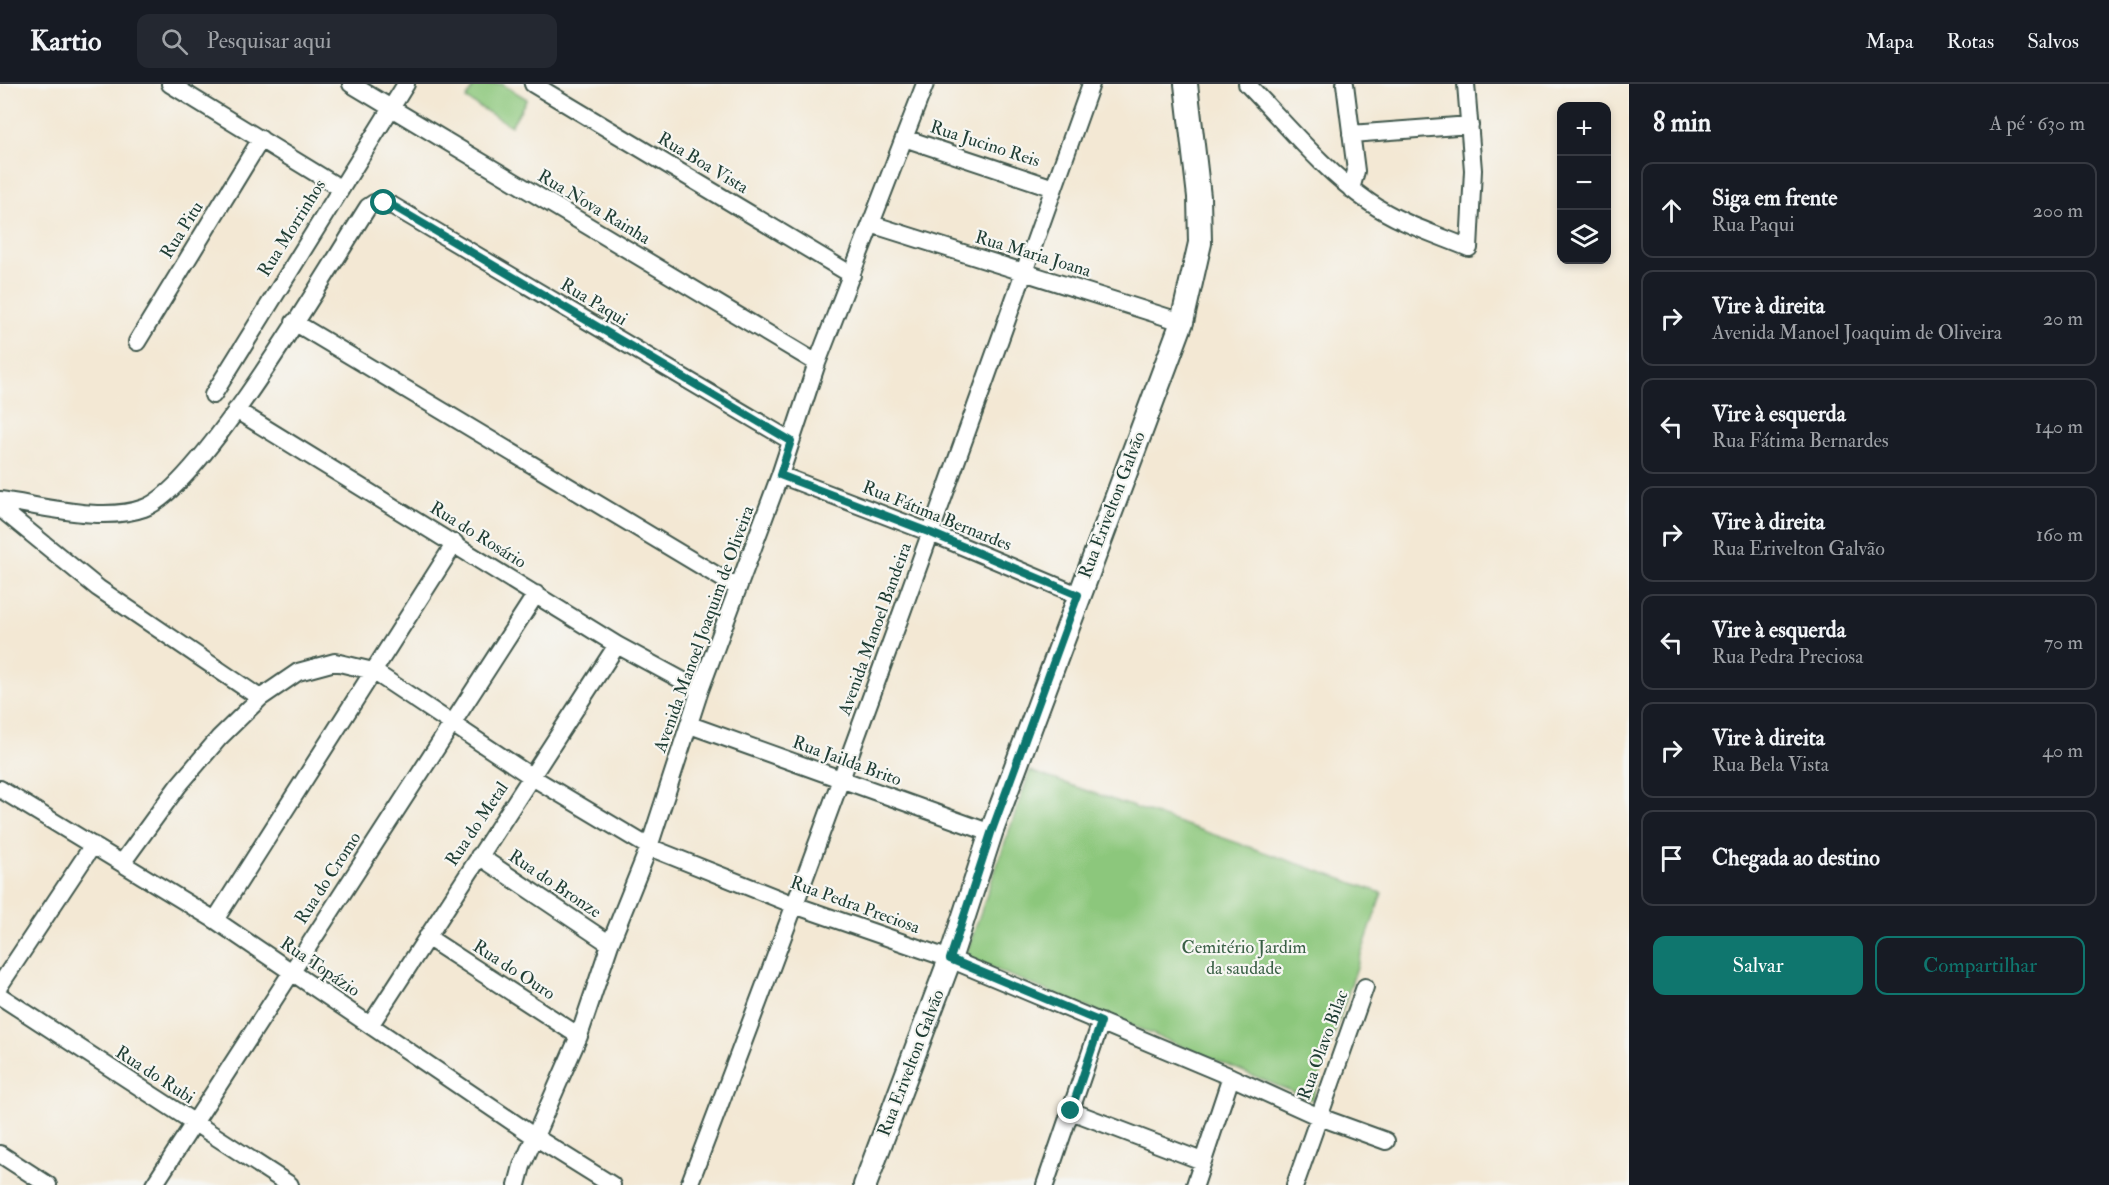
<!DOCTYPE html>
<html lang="pt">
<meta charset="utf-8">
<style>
:root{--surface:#171b24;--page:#242831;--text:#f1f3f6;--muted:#9ea1a6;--line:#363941;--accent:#0f766e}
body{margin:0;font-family:"IM FELL Double Pica",serif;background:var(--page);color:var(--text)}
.controls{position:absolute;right:18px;top:18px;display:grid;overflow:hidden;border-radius:12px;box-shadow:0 3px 9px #0003}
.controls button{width:54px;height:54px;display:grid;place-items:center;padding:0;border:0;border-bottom:2px solid var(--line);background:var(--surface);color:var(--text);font:30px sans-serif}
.stop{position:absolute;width:18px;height:18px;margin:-14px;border:4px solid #0f766e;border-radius:50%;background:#fff}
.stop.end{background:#0f766e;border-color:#fff;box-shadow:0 2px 6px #0008}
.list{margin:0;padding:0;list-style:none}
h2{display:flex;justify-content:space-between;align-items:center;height:78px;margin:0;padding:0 24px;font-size:26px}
h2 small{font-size:20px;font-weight:400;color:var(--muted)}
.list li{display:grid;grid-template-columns:39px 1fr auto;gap:18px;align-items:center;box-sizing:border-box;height:96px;margin:0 12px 12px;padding:0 12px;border:2px solid var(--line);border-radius:12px}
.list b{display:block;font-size:22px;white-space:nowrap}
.list p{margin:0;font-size:20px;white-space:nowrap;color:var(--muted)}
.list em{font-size:20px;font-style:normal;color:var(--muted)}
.actions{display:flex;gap:12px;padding:18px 24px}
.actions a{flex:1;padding:14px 0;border:2px solid var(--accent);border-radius:12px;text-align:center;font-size:21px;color:var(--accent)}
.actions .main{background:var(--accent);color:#fff}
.icon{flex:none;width:33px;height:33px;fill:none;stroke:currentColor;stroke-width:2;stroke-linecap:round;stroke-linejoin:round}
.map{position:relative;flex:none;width:1629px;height:1101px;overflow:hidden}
header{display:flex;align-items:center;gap:36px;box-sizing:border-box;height:84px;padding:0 30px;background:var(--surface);border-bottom:2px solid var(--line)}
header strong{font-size:28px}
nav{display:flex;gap:33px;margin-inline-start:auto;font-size:21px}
.search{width:420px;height:54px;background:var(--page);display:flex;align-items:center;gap:15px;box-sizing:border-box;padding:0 21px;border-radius:12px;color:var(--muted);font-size:22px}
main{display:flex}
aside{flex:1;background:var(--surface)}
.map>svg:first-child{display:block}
.green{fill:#8cc77c;stroke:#568258;stroke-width:1.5}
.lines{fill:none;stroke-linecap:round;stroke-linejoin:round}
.street-casing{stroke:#3f574c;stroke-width:20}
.secondary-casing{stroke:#3f574c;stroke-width:26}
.street{stroke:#fff;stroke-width:16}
.secondary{stroke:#fff;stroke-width:22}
.route{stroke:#0f766e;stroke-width:8}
.labels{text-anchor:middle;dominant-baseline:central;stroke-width:4.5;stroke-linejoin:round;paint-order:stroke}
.street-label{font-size:18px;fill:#1f3d34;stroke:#f6f6f2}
.park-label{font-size:18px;fill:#3a6046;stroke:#f6f6f2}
</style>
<header>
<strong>Kartio</strong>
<div class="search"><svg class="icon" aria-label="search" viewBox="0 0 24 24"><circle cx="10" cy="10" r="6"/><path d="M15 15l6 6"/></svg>Pesquisar aqui</div>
<nav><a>Mapa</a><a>Rotas</a><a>Salvos</a></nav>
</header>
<main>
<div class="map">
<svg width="1629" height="1101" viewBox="0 0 1629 1101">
<rect width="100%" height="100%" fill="#f6f6f2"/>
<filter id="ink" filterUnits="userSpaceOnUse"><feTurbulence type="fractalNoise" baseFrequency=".0167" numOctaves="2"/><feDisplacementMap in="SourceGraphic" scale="12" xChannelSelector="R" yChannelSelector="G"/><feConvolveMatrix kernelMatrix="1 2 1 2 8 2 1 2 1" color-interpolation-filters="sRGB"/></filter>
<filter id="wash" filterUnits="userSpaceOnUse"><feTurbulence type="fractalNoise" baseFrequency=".008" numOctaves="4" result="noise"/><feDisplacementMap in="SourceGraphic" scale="24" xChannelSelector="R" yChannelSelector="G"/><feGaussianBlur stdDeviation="1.35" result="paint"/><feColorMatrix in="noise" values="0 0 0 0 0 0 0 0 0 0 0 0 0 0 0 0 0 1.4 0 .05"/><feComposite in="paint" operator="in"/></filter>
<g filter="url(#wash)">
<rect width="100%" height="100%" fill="#f3e8d4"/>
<!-- green -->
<path class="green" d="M475,0h27l25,15 -16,27 -45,-27z
M1030,687l352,122 -70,207 -347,-143z"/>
</g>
<g filter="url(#ink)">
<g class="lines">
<defs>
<path id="street" d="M170,0l170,104
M351,0l466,279
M533,0l319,191
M1247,0c39,40 76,86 122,118 30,21 66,32 100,46l4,-78 -7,-86
M1345,0l11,87 -5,18
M1351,50l119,-9
M904,54l150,50
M871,140l311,98
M294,238l444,266
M137,258l124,-203
M213,311l193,-311
M236,326l381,235 83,45
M780,391l151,58 147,62
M0,416c43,6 103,23 144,8 57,-20 186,-242 224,-301l6,-4 19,3 398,235
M0,424l98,80 162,110
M690,641l301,108
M0,705l215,131 320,217 77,48
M479,772l131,88
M122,779l56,-77 41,-48 41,-40 38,-26 37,-10 38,9 159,106 117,70 148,59 153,53 281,118 86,39 69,25
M215,836l240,-377
M427,853l152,99
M0,901l93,-140
M0,912l290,189
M371,940l246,-379
M1071,1027l131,50
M0,1070l48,31
M154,1101l382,-591
M517,1101l5,-19 57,-130 31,-92 39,-97 51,-157 80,-215 37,-112 108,-279
M689,1101c140,-365 271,-733 402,-1101
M1045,1101l56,-163
M1195,1101l36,-108
M1295,1101l70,-198"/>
<path id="secondary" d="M865,1101l85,-226 41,-126 191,-511 18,-79 -1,-46 -13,-113"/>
</defs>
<!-- street casing -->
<use href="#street" class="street-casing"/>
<!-- secondary casing -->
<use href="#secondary" class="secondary-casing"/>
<!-- street -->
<use href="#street" class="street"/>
<!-- secondary -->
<use href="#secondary" class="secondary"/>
</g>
</g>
<g class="lines" filter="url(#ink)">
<!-- route -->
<path class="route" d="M384,119l9,3 398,235 -11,34 151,58 147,62 -87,238 -41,126 151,63 -30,89"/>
</g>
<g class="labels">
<!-- street labels -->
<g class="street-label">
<text transform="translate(985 60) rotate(18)">Rua Jucino Reis</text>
<text transform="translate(703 79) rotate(31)">Rua Boa Vista</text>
<text transform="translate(594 123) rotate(31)">Rua Nova Rainha</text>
<text transform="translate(292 144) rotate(-58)">Rua Morrinhos</text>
<text transform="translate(182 146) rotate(-58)">Rua Pitu</text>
<text transform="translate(1033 170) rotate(17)">Rua Maria Joana</text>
<text transform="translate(594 218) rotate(31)">Rua Paqui</text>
<text transform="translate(1112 421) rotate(-69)">Rua Erivelton Galvão</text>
<text transform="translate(937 432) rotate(22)">Rua Fátima Bernardes</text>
<text transform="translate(478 451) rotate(32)">Rua do Rosário</text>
<text transform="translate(704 545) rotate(-70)">Avenida Manoel Joaquim de Oliveira</text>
<text transform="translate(875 545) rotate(-70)">Avenida Manoel Bandeira</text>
<text transform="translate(847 677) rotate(20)">Rua Jailda Brito</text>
<text transform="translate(477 740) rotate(-56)">Rua do Metal</text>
<text transform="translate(328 794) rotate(-57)">Rua do Cromo</text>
<text transform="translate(555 800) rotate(34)">Rua do Bronze</text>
<text transform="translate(855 821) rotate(20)">Rua Pedra Preciosa</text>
<text transform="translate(320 883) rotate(34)">Rua Topázio</text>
<text transform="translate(514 886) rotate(33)">Rua do Ouro</text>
<text transform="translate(1323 961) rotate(-70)">Rua Olavo Bilac</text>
<text transform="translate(911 979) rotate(-69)">Rua Erivelton Galvão</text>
<text transform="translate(155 991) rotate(33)">Rua do Rubi</text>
</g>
<!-- park labels -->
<g class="park-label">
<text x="1244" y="863">Cemitério Jardim<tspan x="1244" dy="21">da saudade</tspan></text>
</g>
</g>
</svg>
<div class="controls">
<button>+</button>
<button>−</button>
<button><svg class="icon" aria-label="layers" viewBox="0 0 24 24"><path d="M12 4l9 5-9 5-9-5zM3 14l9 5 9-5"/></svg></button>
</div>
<div class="stop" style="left:384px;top:119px"></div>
<div class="stop end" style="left:1071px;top:1027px"></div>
</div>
<aside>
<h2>8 min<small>A pé · 630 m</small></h2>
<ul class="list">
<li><svg class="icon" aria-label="ahead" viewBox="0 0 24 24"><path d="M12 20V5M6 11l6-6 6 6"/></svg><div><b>Siga em frente</b><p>Rua Paqui</p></div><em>200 m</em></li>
<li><svg class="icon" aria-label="right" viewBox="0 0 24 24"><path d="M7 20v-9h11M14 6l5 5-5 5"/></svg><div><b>Vire à direita</b><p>Avenida Manoel Joaquim de Oliveira</p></div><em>20 m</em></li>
<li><svg class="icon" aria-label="left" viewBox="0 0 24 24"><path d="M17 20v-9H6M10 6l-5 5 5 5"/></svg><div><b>Vire à esquerda</b><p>Rua Fátima Bernardes</p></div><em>140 m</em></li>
<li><svg class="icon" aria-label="right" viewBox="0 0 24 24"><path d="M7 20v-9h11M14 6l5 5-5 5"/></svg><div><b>Vire à direita</b><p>Rua Erivelton Galvão</p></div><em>160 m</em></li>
<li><svg class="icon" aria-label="left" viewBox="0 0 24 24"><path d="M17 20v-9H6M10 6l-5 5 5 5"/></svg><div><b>Vire à esquerda</b><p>Rua Pedra Preciosa</p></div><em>70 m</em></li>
<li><svg class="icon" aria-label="right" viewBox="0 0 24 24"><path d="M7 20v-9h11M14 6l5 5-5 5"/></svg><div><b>Vire à direita</b><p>Rua Bela Vista</p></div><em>40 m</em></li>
<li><svg class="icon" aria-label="arrive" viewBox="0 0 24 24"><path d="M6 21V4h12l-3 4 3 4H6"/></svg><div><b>Chegada ao destino</b></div></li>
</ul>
<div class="actions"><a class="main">Salvar</a><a>Compartilhar</a></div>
</aside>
</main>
